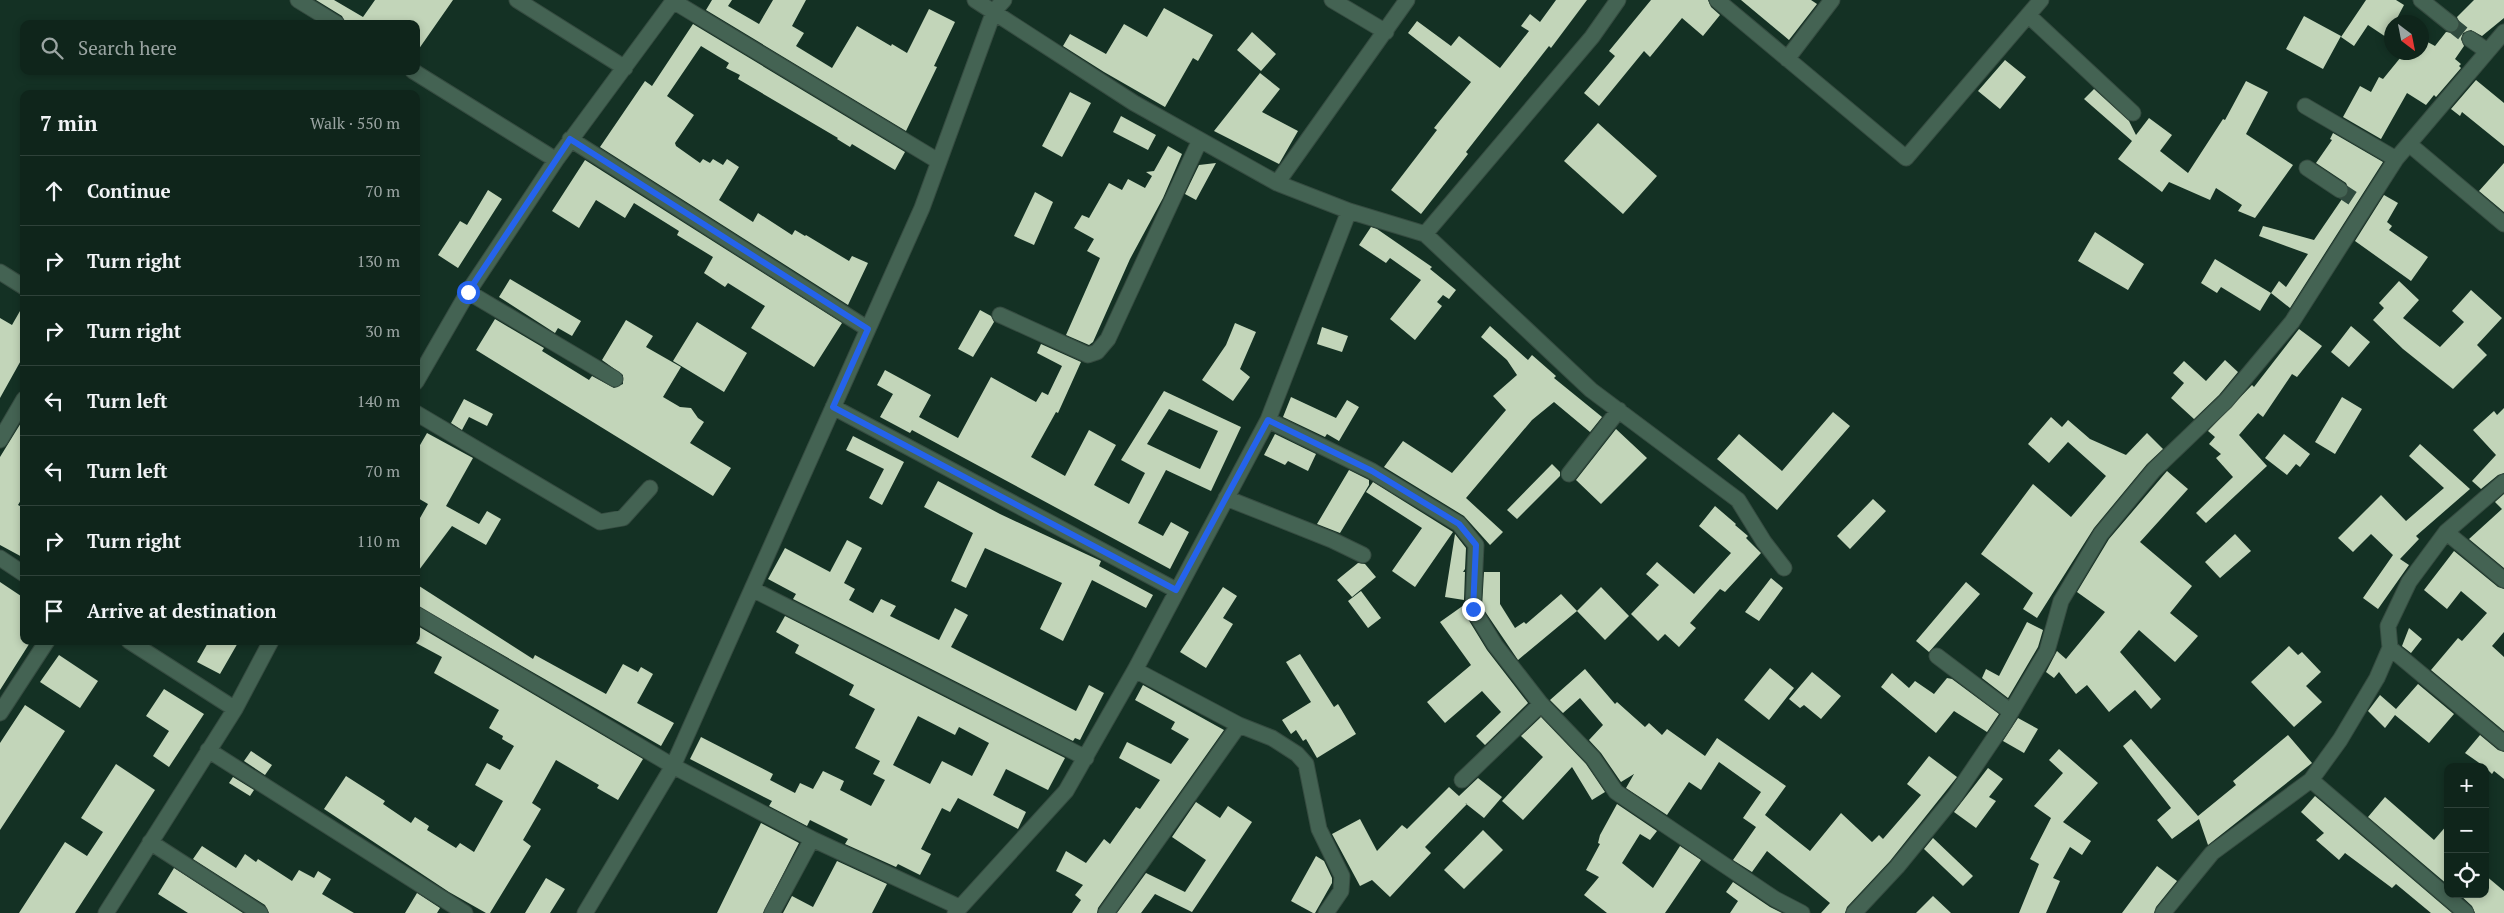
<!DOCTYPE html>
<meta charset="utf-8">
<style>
:root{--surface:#0f251b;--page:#1d3128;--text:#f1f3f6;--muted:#9ba5a3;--line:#2f423a}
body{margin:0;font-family:"PT Serif",serif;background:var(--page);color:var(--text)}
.controls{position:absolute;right:15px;bottom:15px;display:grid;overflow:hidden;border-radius:10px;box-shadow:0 2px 8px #0003}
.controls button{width:45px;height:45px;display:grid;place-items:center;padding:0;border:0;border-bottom:1px solid var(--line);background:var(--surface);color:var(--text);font:25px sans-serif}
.compass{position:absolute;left:2384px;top:15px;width:45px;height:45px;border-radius:50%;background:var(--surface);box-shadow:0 2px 8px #0003;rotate:148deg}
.stop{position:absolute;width:15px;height:15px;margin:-11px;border:4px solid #2563eb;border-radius:50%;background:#fff}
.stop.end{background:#2563eb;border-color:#fff;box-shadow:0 1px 5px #0008}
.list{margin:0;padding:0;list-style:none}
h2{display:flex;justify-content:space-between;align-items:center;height:65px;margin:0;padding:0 20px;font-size:21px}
h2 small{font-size:16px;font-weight:400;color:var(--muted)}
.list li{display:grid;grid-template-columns:32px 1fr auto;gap:15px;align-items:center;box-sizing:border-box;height:70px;padding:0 20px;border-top:1px solid var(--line)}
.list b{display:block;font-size:19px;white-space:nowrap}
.list em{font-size:16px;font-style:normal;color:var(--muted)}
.icon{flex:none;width:28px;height:28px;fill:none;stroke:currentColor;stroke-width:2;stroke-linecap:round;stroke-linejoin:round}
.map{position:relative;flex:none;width:2504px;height:913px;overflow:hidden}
.search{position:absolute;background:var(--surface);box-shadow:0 2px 8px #0003;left:20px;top:20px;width:400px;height:55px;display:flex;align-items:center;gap:12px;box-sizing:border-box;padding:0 18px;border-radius:10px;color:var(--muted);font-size:19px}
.panel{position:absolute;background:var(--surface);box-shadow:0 2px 8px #0003;left:20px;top:90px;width:400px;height:555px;border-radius:10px}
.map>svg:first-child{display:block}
.building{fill:#c2d5b9;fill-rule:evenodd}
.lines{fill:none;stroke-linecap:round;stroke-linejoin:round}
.minor-tunnel{stroke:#304b3f;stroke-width:15;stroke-dasharray:15 8;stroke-linecap:butt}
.minor-casing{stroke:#364c41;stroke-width:17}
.minor{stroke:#446353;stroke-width:15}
.route{stroke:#2563eb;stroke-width:6}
</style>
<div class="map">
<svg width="2504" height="913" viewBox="0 0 2504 913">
<rect width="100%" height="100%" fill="#143124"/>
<!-- building -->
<path class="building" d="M316,0h18l29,17 12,-17h78l-37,53v-29h-70l-4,-8z
M712,0h20l-4,6 31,18 14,-24h33l-14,26 12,7 -8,13 36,22 25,-42 34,20 1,-2 15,9 22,-44 26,13 -21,44 3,1 -31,64 -200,-121z
M1556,0h31l-36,48 -2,-2 -83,106 2,2 -47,60 -30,-24 46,-60 -3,-2 37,-46 -63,-49 9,-12 34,25 8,-10 41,32 29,-37 -8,-5 9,-12 10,8z
M1651,0h57l3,7 9,8 -17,21 -21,-18 -32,39 -6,-6 -45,55 -15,-13 31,-37 -6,-5z
M1741,0h70l6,4 -28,36z
M2366,0h30l8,5 -9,17h-3v19l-24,-16 -14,21 -13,-9z
M2474,0h30v18l-22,18 -11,-6 -8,3 -2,6 3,7 -9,13 6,5 -2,2 2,2 -25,29 -2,-2 -8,10 -19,-12 -26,46 -38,-22 17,-31 11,6 8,-15 4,2 22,-27h17v-13l13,7 11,-14 8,1 4,-3 2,-5 -3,-8z
M1164,8l49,27 -15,26 -5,-3 -28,49 -61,-35 -41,-26 7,-12 36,20 18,-30 23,13z
M2304,16l37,20 -18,33 -37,-20z
M693,24l212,128 -10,18 -43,-26 -2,3 -13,-8 1,-1 -100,-59 2,-4 -14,-7 3,-5 -28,-17 -34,50 27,19 -19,28 1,3 24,17 3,-4 7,4 3,-4 10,6 4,-6 12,8 -20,33 34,22 5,-9 34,22 3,-5 10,6 1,-1 43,26 3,-5 16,7 -20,42 -248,-158 45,-66 7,5z
M1252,32l24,22 -15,17 -24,-21z
M2005,60l21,17 -26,32 -22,-18z
M1260,73l20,16 -18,23 36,19 -19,33 -65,-33z
M2476,80l28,23v43l-42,-34 -2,4 -9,-7z
M2246,81l22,11 -22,42 47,31 -38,53 -17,-7 4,-6 -26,-17 -6,12 -41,-18 -7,10 -44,-33 14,-18 -48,-42 10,-10 35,32 7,14 13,-17 23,17 -12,16 28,22 35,-54 2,1z
M1070,92l21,11 -29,54 -20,-11z
M1121,116l35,19 -8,15 -35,-18z
M1598,123l59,53 -34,38 -59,-53z
M2333,133l50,29 -93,146 -19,-15 8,-12 7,6 22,-33 -49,-18 4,-10 51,14 28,-41 5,-3 2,-6 -3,-7 -30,-20 16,-23 -2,-1z
M1168,146l14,8 -19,44 -33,61 -37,83 -4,3 -23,-10 34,-77 -13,-7 7,-12 -20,-11 8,-13 7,3 20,-35 13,7 6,-11 17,9 7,-12 -6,-4 8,-1z
M585,160l257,163 -28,44 -63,-39 14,-22 -37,-23 -3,4 -21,-14 9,-16 -36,-22 2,-4 -45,-28 -9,15 -29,-18 -17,28 -27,-17z
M1216,163l-20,37 -11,-6 14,-29z
M2504,163v49l-25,-21z
M488,190l14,9 -44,69 -20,-13 22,-34 7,4z
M1035,192l18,10 -19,43 -20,-9z
M2384,195l14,8 -11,19 5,4 -3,4 39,27 -17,24 -56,-40z
M1371,227l6,2 55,38 -2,2 26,21 -7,9 -6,-4 -6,7 5,4 -27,34 -25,-21 31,-39 -31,-22 -4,5 -27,-18z
M2095,232l49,32 -16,26 -50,-29z
M2215,259l56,34 -11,18 -39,-24 -4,6 -16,-10z
M510,279l71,42 -9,15 -14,-8 -3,5 -56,-36z
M2399,281l20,19 -16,18 37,29 24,-25 -12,-11 19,-21 31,28 -25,27 10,10 -34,34 -50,-40 -30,-29 11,-12 -5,-5z
M24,304v51l-24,43v-80l12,7z
M980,310l11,6 3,6 -21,35 -15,-8z
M495,319l49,29 -2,3 47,29 3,-4 22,12 9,-4v-9l-21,-15 24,-40 27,16 -7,11 35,20 -18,30 17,10 11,1 7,10 6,4 -14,21 41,25 -18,28 -237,-146z
M697,322l50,31 -23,39 -51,-31z
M1235,323l21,9 -16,37 10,8 -17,24 -31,-21 24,-35z
M1490,326l38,34 4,-5 24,21 -2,2 48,39 -12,15 -36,-30 -22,18 -66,78 37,34 -13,13 -26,-29 -80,-49 19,-26 49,32 54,-63 -13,-14 24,-21 -10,-15 -26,-23z
M2351,326l19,16 -21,25 -18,-15z
M1322,327l26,9 -6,16 -25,-8z
M2299,329l23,17 -25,31 -5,-3 -29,43 -5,-4 -19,22 28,31 -61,57 -10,-10 37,-36 -17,-19 5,-4 -12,-10 6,-7 -7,-6 44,-46 2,2z
M1041,344l40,18 -23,51 -2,-1 -25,45 34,19 24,-46 27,15 -22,40 35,19 16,-31 -24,-13 43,-69 77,36 -30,64 -45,-21 -28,53 25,13 8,-14 18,10 -19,37 -258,-139 -2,3 -30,-16 13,-23 -16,-9 8,-15 46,25 -12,22 39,21 33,-61 45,25 6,-10 6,3 14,-29 -25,-13zM1169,409l49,22 -18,38 -53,-25z
M2225,360l13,12 -19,23 -25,24 -23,-21 13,-15 -11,-10 11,-12 22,20z
M1291,397l45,21 11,-18 12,7 -20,34 -12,-7 -2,3 -42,-20z
M2342,397l20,12 -27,45 -20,-12z
M464,399l29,15 -6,12 -18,-9 -7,13 -11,-7z
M2504,408v65l-6,2 -17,14 -9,-8 24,-26 -23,-25 21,-19 3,4z
M1833,412l17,14 -73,84 -60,-51 22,-25 43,37z
M2051,417l11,10 6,-7 22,19 36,16 21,-22 16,16 -16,15 -53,64 -57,90 -14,-9 10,-16 -52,-39 52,-70 38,33 35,-41 -38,-34 -19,21 -21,-19z
M24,418v77l-6,10 6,3v50l-24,-13v-88z
M1616,429l31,29 -46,46 -25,-24z
M427,433l46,25 -27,48 33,18 8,-13 14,8 -15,26 -34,-19 -36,48v-49l12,-21 -12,-7v-45z
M1275,434l41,20 -8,17 -20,-10 -3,4 -21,-10z
M2284,434l26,20 -10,13 -4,-3 -9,11 -22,-17z
M853,436l51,26 -22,43 -13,-7 15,-29 -38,-19z
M2420,444l50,45 -54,47 3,3 -19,20 9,6 -31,44 -15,-11 30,-43 -22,-21 -18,18 -15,-14 43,-43 25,26 38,-33 -35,-32z
M1552,464l8,8v4l-43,43 -10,-9z
M1349,470l20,10v5l-29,48 -23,-9z
M2167,471l21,18 -48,53 52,44 -22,27 28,23 -23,26 -36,-32 -19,22 41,47 -10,10 -16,-19 -26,22 -22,-27 -11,9 -17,-22 -5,6 -8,-6 11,-21 9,8 39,-47 -28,-20 32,-53z
M938,481l62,33 101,47 -2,5 54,29 -7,13 -54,-28 -29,61 -23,-12 22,-46 -77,-35 -19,40 -15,-7 22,-48 -49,-26z
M1373,482l80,50 -38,55 -23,-16 30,-43 -56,-36z
M2504,494v74l-35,-29 33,-30 -7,-7z
M1873,499l13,12 -36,38 -13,-13z
M1715,506l21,18 -1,1 13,11 -2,2 15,15 -36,39 -5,-3 -30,34 6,5 -17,19 -14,-13 -7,7 -27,-27 28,-29 -13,-11 11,-12 37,32 37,-41 -32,-27z
M1455,534l11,14 -1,21 -2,3h2l-1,28 -19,-3z
M2235,534l16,17 -31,27 -15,-16z
M847,540l15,8 -18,35 11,6 -6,11 24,13 8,-14 15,7 -6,10 49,24 16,-32 13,7 -17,32 125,64 13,-26 15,8 -24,47 -5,-2 -2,3 -280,-142 3,-5 -28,-15 17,-31 45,24z
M2454,551l44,36 6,2v43l-12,14 12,11v74l-73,-61 27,-32 4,3 25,-28 -26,-22 -14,18 -23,-19z
M1358,563l7,1 11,13 -24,20 -15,-17z
M1484,572h16v32l15,24 9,-6 2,2 35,-30 16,17 -59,49 -36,-53z
M1771,578l12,10 -24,33 -14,-9z
M0,582l24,16v43h7l-31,49z
M1966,582l14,12 -51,58 -13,-11z
M416,584l117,75 2,-4 71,39 17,-30 15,8 3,-5 12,7 -16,29 37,20 -13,23 -245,-141z
M1223,587l14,9 -14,22 10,6 -27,44 -26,-16z
M1601,587l28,29 -24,24 -28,-29z
M1361,591l20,27 -13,10 -20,-27z
M1464,605l1,9 22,36 41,53 -43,42 -9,-9 25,-24 -19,-21 -37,32 -18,-21 44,-37 -31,-43z
M785,616l280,142 -17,32 -42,-21 -13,26 33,17 -8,17 -60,-31 -8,14 -8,-4 -21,41 10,5 -11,21 -22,-11 -2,3 -51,-23 3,-5 -38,-19 -3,6 -38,-20 3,-5 -82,-42 11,-22 72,37 -3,6 25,13 5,-10 13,6 10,-18 21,10 -4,9 31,16 14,-26 -12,-6 7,-13 -25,-13 20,-39 -26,-14 5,-10 -59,-32 4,-8 -23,-13zM918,716l37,19 4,-8 30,16 -17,33 -30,-15 -12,23 -37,-19z
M2027,622l16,8 -5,17 -30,51 -26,-20 4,-9 13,7z
M416,625l227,134 -25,41 -21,-12 2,-3 -43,-25 -24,43 9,6 -18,31 8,6 -41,67h-4l-37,-21 -125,-83 22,-33 39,25 -2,3 28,19 4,-6 14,9 -2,4 29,18 4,-5 14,9 29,-51 -28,-16 12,-22 13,7 14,-24 -12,-7 1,-3 -14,-8 10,-18 -65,-37 8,-16 -26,-14z
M2409,628l13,11 -11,14 -9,-7z
M209,641h30l-19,33 -23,-12z
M2289,646l9,9 4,-3 19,20 -15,14 16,16 -28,25 -43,-45z
M1300,654l34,53 4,-3 18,30 -39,24 -11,-19 -3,2 -7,-11 -5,4 -9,-14 29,-18 -25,-40z
M59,655l39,26 -18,27 -40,-26z
M1770,668l24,20 -25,32 -25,-20z
M1585,669l30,35 2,-2 28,25 4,-4 13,12 5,-6 38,27 12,-18 69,48 -21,29 45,36 31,-38 31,29 7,-7 4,4 38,-44 -14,-11 22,-28 28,21 -67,84 -43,46 -2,6h-24l9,-10 -63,-52 -15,21 -19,-12 23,-33 -13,-9 18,-26 -42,-30 -18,28 -12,-8 -22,33 -41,-27 8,-14 -13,8 -20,-29 -12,-13 14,-15 -23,-27 -17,15 -13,-13z
M1812,672l29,24 -20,23 -17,-14 -4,3 -11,-9z
M1892,673l17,15 6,-7 19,13 13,-16 5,1 47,35 -12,18 -33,-21 -18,22 -55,-46z
M2418,684l36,30 -25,29 -34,-28 -10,13 -17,-17 12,-16 16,14z
M1143,685l81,45 -126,178 -1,5h-25l9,-13 -6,-5 8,-10 -27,-14 10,-20 20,12 18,-24 6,5 26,-37 4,2 20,-29 -41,-22 8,-16 44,22 18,-25 -18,-10 4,-7 -40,-22z
M164,689l40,25 -35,53 -16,-11 16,-25 -23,-15z
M25,705l40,26 -65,99v-87z
M1541,717l45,47 19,28 -13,8 -20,-33 -49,53 -21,-19 41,-44 -22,-21z
M2018,718l20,11 -14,24 -21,-12z
M2288,735l24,28 -104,82 -9,-26 -27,20 -15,-19 14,-12 -48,-62 8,-7 67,77 38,-31 -3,-4z
M2480,735l18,15 6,2v27l-10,-8 -2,3 -7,-7 -20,-14z
M2059,749l39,34 -35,39 28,19 -9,14 -12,-8 -17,31 7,3 -14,32h-27l20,-49 -9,-5 21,-41 -17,-12 29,-33 -14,-13z
M251,751l21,14 -7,10 -21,-14z
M116,764l39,26 -80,123h-56l46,-71 22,14 16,-24 -22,-14z
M1988,768l15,11 -14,18 7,4 -20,27 -22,-16z
M233,777l21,13 -4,6 -21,-13z
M1478,778l24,19 -18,21 -19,-15 2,1 -42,43 6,6 -41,44 -18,-17 -12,6 -28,-52 28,-15 17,32 25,-26 5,4 42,-42 10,9z
M2315,796l137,117h-21l-35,-29 -4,4 -47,-35 -6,7 -23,-20 8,-7 -23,-21z
M2385,797l49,43 14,-16v61l-80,-68z
M1196,802l24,16 8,-12 24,16 -60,90 -37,-18 -14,19h-24l29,-40 39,19 21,-32 -34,-23z
M1617,804l40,27 -7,9 -10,-6 -18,29 31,25 27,-42 21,14 -36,53h-58l-23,-18 15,-18 -13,-7 14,-26 -2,-1 2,-8z
M761,823l38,20 -36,70h-46z
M1483,830l20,20 -39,39 -20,-19z
M1933,838l40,38 -10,10 -39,-37z
M202,846l34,22 9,-14 11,8 2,-3 34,22 7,-11 15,8 4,-7 13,8 -9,15 32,19h-85l-4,-8 -72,-46z
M1316,856l8,5 8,17v5l-17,30h-2l-22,-12z
M837,861l50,23 -15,29h-89l9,-17 21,11z
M2157,866l20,15 -21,26 -2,6h-32z
M174,868l69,45h-55l-30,-19z
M2485,875l19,16v22h-29l-3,-7 -13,-12h26z
M546,878l19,11 -15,24h-25z
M1733,882l37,25 12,6h-52l8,-12 -12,-9z
M417,893l23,15 -3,5h-32z
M1933,896l18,17h-35z"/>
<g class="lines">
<!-- minor-tunnel -->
<path class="minor-tunnel" d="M2451,24l19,15
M2340,190l20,13"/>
<defs>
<path id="minor" d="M298,0l39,24
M517,0l108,68
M975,0l159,103 143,80 72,28 -81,209 104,51 87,53 17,21 -3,64 22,36 46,59 52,54 23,34 159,107 27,14
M1332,0l54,32
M1717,0l189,158 135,-158
M2421,0l30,24
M673,1l265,160
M2028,15l105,98
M2470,39l17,12
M1787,59l45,-59
M413,71l143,89
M2305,106l91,53
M570,139l298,190
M2409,144l95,80
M2307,168l33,22
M1277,183l130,-183
M1349,211l76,23 167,-197 26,-37
M1425,234l166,156 147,110 26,42 20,26
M0,272l24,15
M468,292l147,87
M1000,315l88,40 9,-3 11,-13 92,-199
M416,382l52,-90 88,-132 118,-160
M833,407l343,183
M416,413l184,109 23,-4 27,-30
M0,440l24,-41
M1569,474l50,-64
M1226,498l106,42 31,15
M2446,532l58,48
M0,558l24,16
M752,589l334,169
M416,614l257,152 139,73 -40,74
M129,641l106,68
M2390,648l114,95
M1937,656l74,56
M0,713l47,-72
M1239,725l33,13 25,16 9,10 13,65 23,47 -1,15 -15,22
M208,750l257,163
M1462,780l79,-76
M2311,780l155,133
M812,839l147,68
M150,842l110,71
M106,913l129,-204 36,-68
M585,913l88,-147 249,-558 72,-197 10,-11
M955,913l111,-122 69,-121 133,-250
M1106,913l133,-188 -104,-55
M1854,913l43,-46 58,-71 50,-74 42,-71 14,-50 40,-67 53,-64 72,-69 66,-79 104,-163 108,-127
M2163,913l49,-60 99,-73 29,-40 37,-62 13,-30 -2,-22 21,-44 37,-50 58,-50"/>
</defs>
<!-- minor casing -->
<use href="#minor" class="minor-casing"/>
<!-- minor -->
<use href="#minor" class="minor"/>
</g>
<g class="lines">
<!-- route -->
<path class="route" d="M468,292l102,-153 298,190 -35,78 343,183 92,-170 104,51 87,53 17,21 -3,64"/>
</g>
</svg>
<div class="controls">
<button>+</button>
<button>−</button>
<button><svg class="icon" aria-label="locate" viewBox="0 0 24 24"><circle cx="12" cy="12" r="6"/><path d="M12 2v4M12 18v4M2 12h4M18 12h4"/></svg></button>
</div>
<svg class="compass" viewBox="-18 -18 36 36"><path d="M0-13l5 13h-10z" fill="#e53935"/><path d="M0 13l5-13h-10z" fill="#9ba5a3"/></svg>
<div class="stop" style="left:468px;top:292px"></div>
<div class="stop end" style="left:1473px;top:609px"></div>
<div class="search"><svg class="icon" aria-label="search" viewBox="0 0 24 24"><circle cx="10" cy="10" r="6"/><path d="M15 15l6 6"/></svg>Search here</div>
<section class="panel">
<h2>7 min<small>Walk · 550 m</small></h2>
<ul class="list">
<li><svg class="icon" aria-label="ahead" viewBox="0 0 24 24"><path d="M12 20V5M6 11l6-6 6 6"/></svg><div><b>Continue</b></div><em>70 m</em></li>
<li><svg class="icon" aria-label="right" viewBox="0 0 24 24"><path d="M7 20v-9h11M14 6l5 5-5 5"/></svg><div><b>Turn right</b></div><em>130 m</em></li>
<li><svg class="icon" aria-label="right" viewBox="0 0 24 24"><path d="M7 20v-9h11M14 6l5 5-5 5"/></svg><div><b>Turn right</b></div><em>30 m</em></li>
<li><svg class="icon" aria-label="left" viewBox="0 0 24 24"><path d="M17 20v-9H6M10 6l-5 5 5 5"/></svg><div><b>Turn left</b></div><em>140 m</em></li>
<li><svg class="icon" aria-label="left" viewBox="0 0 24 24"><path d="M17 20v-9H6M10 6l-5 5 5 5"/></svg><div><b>Turn left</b></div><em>70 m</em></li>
<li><svg class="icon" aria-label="right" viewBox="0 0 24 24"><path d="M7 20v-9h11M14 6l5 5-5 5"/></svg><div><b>Turn right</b></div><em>110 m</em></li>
<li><svg class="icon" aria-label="arrive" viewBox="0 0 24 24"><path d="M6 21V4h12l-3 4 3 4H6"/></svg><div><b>Arrive at destination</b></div></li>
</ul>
</section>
</div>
